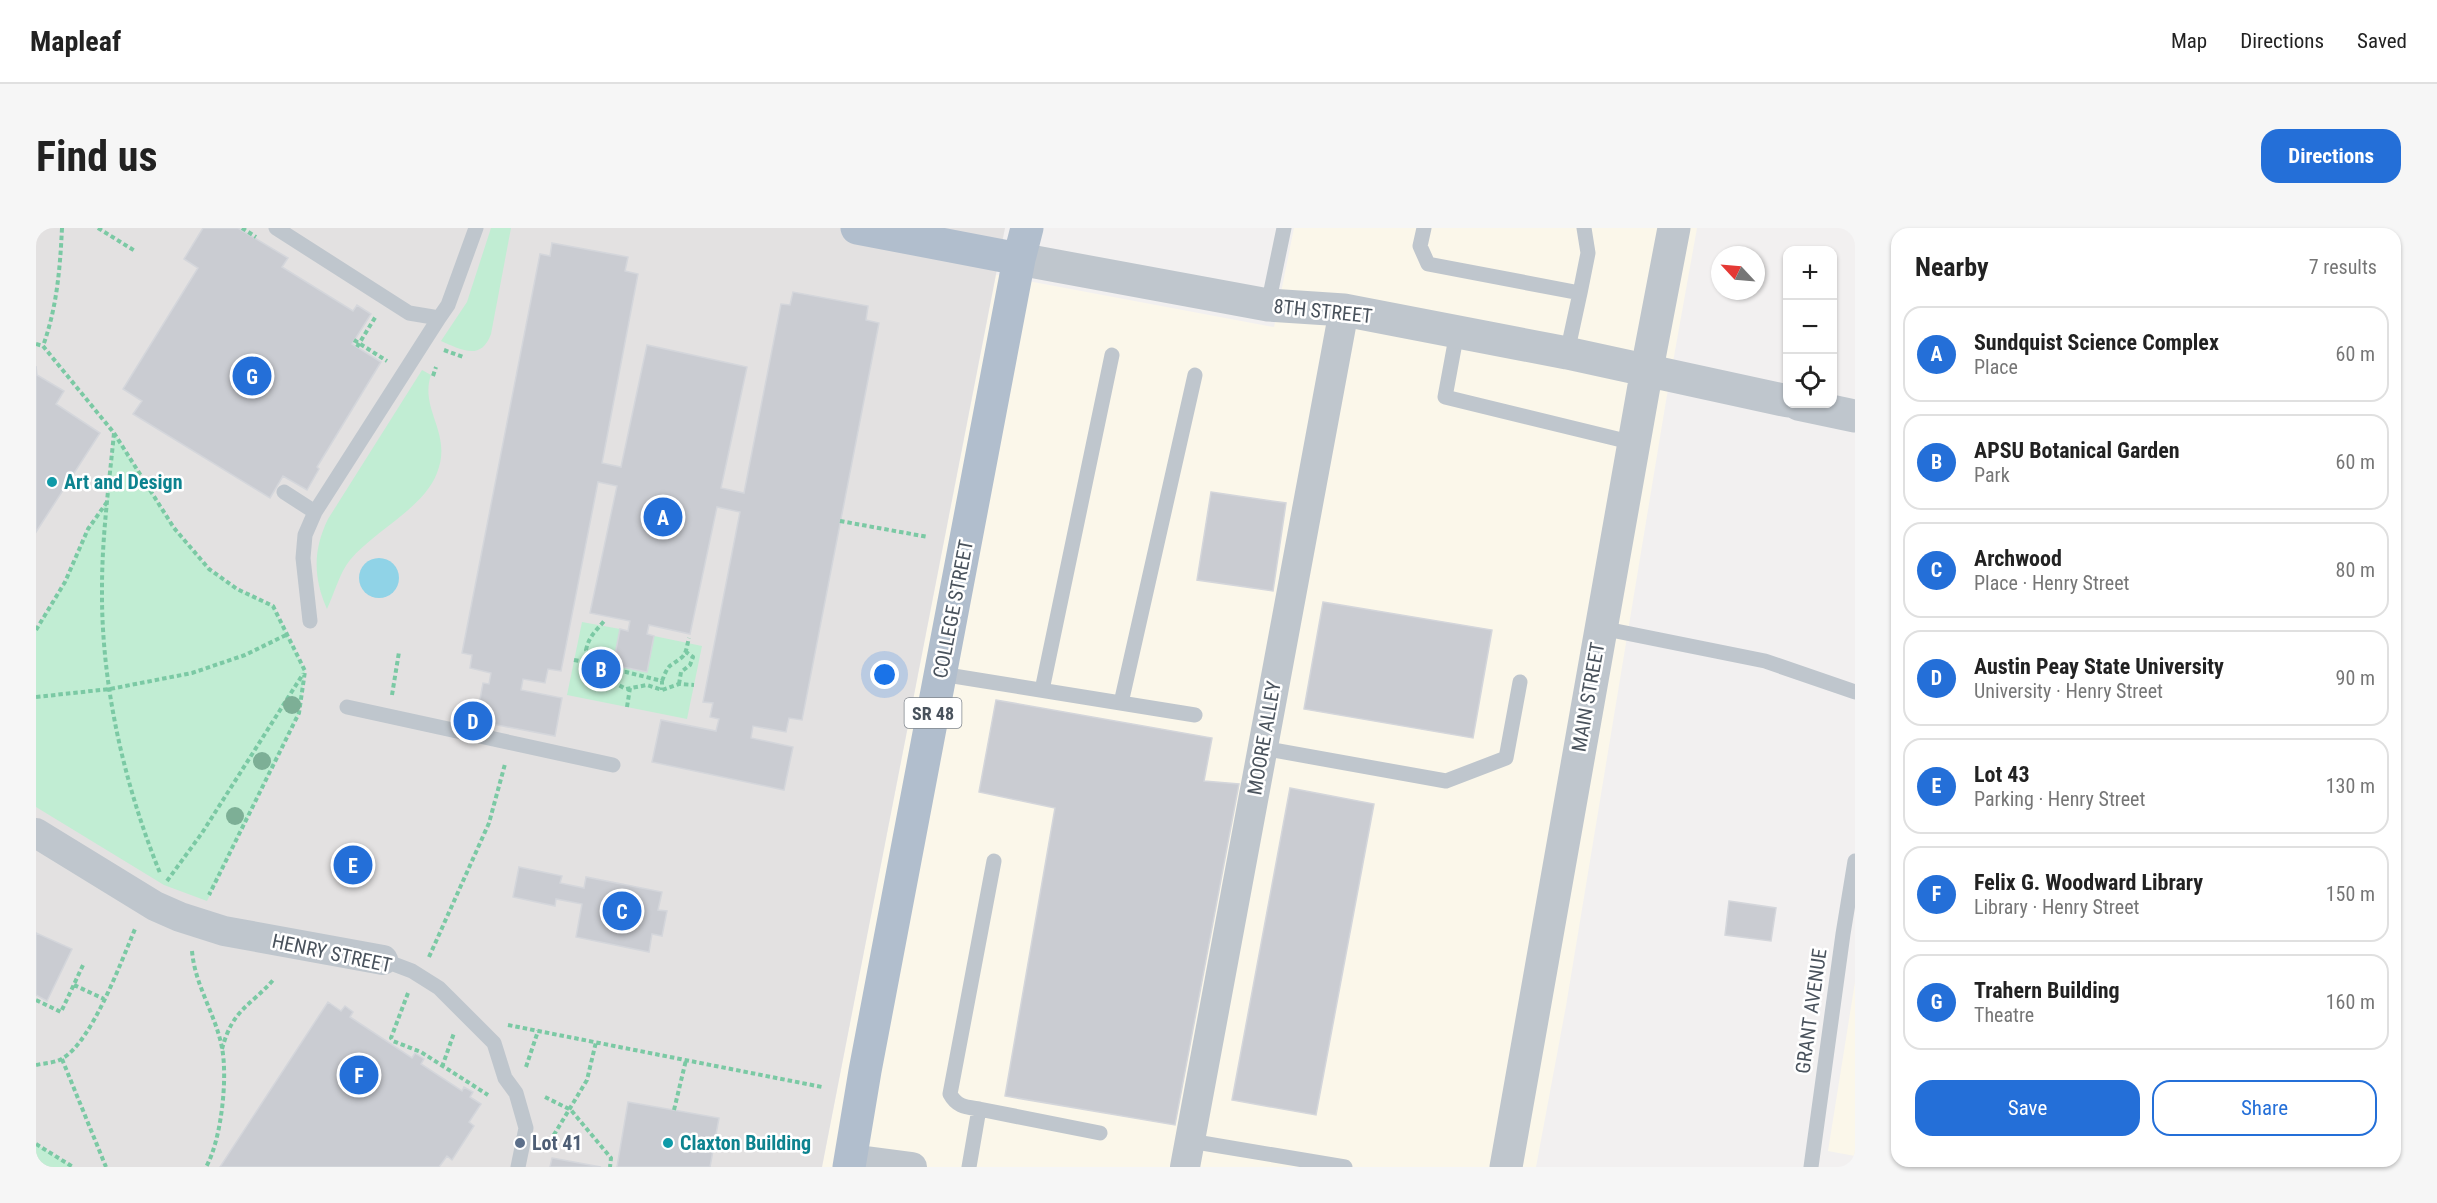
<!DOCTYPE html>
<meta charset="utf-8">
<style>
:root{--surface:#fff;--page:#f6f6f6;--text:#222;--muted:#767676;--line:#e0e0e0;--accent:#246fd8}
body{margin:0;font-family:"Roboto Condensed",sans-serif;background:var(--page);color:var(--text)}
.controls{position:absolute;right:18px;top:18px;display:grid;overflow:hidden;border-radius:12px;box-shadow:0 2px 4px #0004}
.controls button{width:54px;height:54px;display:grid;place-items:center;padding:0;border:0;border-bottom:2px solid var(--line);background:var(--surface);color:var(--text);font:30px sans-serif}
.compass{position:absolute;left:1675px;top:18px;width:54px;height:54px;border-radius:50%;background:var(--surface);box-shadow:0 2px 4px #0004;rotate:296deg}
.you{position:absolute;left:849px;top:447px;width:21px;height:21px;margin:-15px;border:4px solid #fff;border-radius:50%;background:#1a73e8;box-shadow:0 0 0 9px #1a73e833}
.badge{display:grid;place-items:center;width:39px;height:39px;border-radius:50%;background:var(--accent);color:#fff;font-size:20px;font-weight:700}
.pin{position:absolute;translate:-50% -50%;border:3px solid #fff;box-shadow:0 2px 6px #0006}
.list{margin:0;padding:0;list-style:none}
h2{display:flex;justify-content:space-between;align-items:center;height:78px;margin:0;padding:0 24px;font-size:26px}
h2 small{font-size:20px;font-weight:400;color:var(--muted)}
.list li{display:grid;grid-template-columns:39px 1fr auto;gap:18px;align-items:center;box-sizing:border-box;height:96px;margin:0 12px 12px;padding:0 12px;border:2px solid var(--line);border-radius:18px}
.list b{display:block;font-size:22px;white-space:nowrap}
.list p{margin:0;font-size:20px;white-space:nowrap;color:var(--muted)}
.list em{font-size:20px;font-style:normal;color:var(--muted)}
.actions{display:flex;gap:12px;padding:18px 24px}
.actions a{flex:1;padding:14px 0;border:2px solid var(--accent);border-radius:18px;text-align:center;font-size:21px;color:var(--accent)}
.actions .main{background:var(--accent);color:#fff}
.icon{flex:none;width:33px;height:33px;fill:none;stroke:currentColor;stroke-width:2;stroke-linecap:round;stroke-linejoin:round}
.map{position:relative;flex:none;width:1819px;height:939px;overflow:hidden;border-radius:18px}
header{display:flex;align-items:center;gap:36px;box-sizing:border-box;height:84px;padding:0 30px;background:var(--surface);border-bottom:2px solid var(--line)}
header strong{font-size:28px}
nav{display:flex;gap:33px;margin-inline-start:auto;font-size:21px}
.intro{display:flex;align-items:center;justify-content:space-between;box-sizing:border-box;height:144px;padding:0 36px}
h1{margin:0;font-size:42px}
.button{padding:15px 27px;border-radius:18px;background:var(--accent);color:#fff;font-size:21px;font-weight:700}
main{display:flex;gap:36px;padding:0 36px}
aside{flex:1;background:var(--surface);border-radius:18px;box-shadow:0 2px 4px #0004}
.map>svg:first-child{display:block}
.commercial{fill:#fbf7ea}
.education{fill:#e3e1e1}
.green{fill:#c1edd3}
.water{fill:#90d3e7}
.building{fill:#caccd2;stroke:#d4d6db;stroke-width:1.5}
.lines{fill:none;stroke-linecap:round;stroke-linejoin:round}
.path{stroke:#7bc9a4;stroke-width:4;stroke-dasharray:4.5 3;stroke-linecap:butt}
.service{stroke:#bfc6cd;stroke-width:15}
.minor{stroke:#bfc6cd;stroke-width:30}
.tertiary{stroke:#bfc6cd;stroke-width:33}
.primary{stroke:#b1becd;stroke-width:33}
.tree{fill:#7daf96}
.culture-dot{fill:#0f9aa8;stroke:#fff;stroke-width:2}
.service-dot{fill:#5c6f8a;stroke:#fff;stroke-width:2}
.labels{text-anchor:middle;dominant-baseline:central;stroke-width:5;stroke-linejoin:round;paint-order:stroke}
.shield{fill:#fff;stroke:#80868d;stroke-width:1.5}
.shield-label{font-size:18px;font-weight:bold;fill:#49525c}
.street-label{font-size:20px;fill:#49525c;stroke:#fff}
.culture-label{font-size:20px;font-weight:bold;fill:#0d838f;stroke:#fff;text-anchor:start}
.service-label{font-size:20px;font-weight:bold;fill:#4e5e75;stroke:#fff;text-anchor:start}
</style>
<header>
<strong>Mapleaf</strong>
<nav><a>Map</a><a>Directions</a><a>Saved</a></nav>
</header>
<div class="intro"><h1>Find us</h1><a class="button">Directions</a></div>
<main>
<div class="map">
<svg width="1819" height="939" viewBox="0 0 1819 939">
<rect width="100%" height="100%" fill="#f2f0f0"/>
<!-- commercial -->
<path class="commercial" d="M1258,0h403l-31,173 -100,605 -30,161h-714l174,-892 278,52z
M1819,754v174l-27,-5z"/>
<!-- education -->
<path class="education" d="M0,0h969l-183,939h-786z"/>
<!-- green -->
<path class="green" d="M455,0h20l-20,106c-10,28 -31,15 -50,7l26,-39z
M386,142l9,5c-12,35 22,58 6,98 -14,36 -62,57 -87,87 -10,12 -16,34 -23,49 -14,-32 -14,-59 1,-90z
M78,205l60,95 35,41 28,20 36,17 32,65 -6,42 -92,188 -43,-16 -128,-78v-177l29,-48 23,-53 19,-28z
M546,394l38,7 -7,36 33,7 8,-36 48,10 -15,73 -120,-24z
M0,916l37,23h-37z"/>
<!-- water -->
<path class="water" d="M323 350a20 20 0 1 1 40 0a20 20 0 1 1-40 0Z"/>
<!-- building -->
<path class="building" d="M167,0h35l50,30 -6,9 71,44 4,-6 14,9 -19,30 29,18 -64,105 2,2 -12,21 -24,-14 -13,22 -137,-84 9,-13 -19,-12 75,-121 -14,-9z
M516,15l76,14 -3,14 13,3 -36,189 19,4 26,-122 100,22 -26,121 23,5 37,-189 9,1 3,-13 75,14 -2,14 13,3 -77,397 -13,-2 -3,14 -33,-6 -2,12 42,9 -9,43 -132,-28 9,-42 55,11 3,-12 -9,-2 3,-14 -10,-1 37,-190 -23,-5 -27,127 -41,-9 -2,9 7,2 -7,36 -34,-7 7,-36 8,2 2,-10 -40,-8 27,-127 -19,-4 -37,189 -13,-2 -3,14 -22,-4 -2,11 41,8 -7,38 -79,-15 7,-38 6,1 2,-11 -21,-5 2,-13 -10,-2 78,-399 10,2z
M0,138l1,9 27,16 -8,13 44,29 -64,99z
M1175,264l75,11 -13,88 -76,-11z
M1287,374l169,28 -19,108 -169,-29z
M960,472l216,38 -8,43 35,3 -64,341 -170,-29 50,-288 -76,-16z
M1254,560l84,16 -58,311 -84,-15z
M483,639l43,9 -2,7 24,5 2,-11 76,15 -4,18 9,1 -5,25 -10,-2 -3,18 -73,-15 6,-33 -26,-5 -1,7 -42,-9z
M1693,673l47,7 -5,33 -46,-6z
M0,705l36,16 -25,52 -11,-6z
M292,774l13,9 4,-5 8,6 -3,5 62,41 3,-5 9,6 -3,5 41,27 2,-4 9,5 -3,5 11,7 -12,18 5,4 -22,34 -5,-4 -8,11h-219z
M592,874l91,16 -9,49h-93z
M516,930l49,9h-51z"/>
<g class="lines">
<!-- path -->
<path class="path" d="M26,0c-2,41 -5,79 -19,118l71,87c-5,52 -12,103 -12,155 -1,96 22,196 58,285
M62,0l37,23
M206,0l14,9
M318,112l33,21
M0,116l7,2
M321,119l19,-31
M408,122l19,7
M397,148l3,-9
M78,205l60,95 35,41 28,20 36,17 32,65 -6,42 -90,182
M804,293l88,16
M0,402l29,-48 23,-53 19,-27
M538,432l16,3 4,11 6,3 18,-5h8l36,9v9
M554,435l2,-5 -6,-8c3,-14 10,-19 18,-29
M575,446l4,9 11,6 21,-4 15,5 17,-6 15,1
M626,453c7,-18 6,-13 19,-23 6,-4 6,-14 8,-20
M643,456l2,-12 9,-7 3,-8 -7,-5
M356,467l7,-43
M0,469l74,-8 82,-16 53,-18 41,-20
M591,479l3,-19
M131,653l35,-48 101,-159
M156,723c3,35 24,64 30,97 6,31 -1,93 -16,119
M393,729l60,-134 16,-59
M38,757l30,14
M372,765l-17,45 2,3 28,11 67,43
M0,772l25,12 23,-49
M472,797l314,62
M186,821c11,-41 28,-42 52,-70
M26,831l44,108
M0,837c8,-2 20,-2 27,-7 29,-17 58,-96 72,-129
M406,839l12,-34
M490,839l12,-36
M509,869l26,13 40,48 -1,9
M638,882l12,-50
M0,916l37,23
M510,920l41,-68 9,-38"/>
<!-- service -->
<path class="service" d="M240,0l133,85 30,5 9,-13 28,-77
M1388,0l-4,18 8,18 152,29 8,-40 -4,-25
M1232,77l16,-77
M1421,104l-12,65 189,46
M1531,125l13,-60
M248,264l31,20
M274,393l-7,-63 2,-23 10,-23 124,-194
M1565,400l164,33 90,31
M905,446l254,41
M1006,462l70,-335
M1085,475l74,-328
M311,479l266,58
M1226,520l184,33 60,-23 14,-76
M347,732l29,11 27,17 55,55 11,35 11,15 10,35 -8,39
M943,881l121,24
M1154,913l155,26
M933,939l10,-58c-13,-2 -22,-2 -29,-15l44,-233
M1775,939l32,-233 12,-73"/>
<!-- minor -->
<path class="minor" d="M0,605l119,73 25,11 44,14 159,29
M815,931l61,8
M1149,939l159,-857"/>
<!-- tertiary -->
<path class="tertiary" d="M983,31l249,46 76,5 223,43 221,48
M1762,176l57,12
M1470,939l141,-798 27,-141"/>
<!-- primary -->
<path class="primary" d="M821,0l162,31
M813,939l16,-96 154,-812 8,-31"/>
</g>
<!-- trees -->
<g class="tree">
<circle cx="256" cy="477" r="9"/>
<circle cx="226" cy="533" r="9"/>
<circle cx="199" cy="588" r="9"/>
</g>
<!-- markers -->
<g class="culture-dot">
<circle cx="16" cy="254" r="6"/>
<circle cx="632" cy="915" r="6"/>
</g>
<circle class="service-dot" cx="484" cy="915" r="6"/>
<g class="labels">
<!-- shield labels -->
<rect class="shield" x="868.5" y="470" width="57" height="30" rx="4.5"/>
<g class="shield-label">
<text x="897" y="485">SR 48</text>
</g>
<!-- street labels -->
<g class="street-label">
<text transform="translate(1287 83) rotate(6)">8TH STREET</text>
<text transform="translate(917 381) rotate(-79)">COLLEGE STREET</text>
<text transform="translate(1552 469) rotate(-80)">MAIN STREET</text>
<text transform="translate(1228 510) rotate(-80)">MOORE ALLEY</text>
<text transform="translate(296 725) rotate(12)">HENRY STREET</text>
<text transform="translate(1775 783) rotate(-82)">GRANT AVENUE</text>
</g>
<!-- culture labels -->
<g class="culture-label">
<text x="28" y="254">Art and Design</text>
<text x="644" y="915">Claxton Building</text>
</g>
<!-- service labels -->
<g class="service-label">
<text x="496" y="915">Lot 41</text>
</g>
</g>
</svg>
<div class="controls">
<button>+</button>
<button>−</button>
<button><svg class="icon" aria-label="locate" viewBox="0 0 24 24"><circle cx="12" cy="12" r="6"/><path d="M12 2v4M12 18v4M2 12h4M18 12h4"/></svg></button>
</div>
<svg class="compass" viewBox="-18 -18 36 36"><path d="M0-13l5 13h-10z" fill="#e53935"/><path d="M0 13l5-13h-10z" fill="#767676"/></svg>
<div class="you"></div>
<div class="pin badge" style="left:627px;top:289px">A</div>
<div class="pin badge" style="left:565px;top:441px">B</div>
<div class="pin badge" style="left:586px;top:683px">C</div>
<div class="pin badge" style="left:437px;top:493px">D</div>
<div class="pin badge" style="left:317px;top:637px">E</div>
<div class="pin badge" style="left:323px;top:847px">F</div>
<div class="pin badge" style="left:216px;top:148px">G</div>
</div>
<aside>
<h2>Nearby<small>7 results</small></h2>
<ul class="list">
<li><span class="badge">A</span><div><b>Sundquist Science Complex</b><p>Place</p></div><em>60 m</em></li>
<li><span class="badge">B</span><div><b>APSU Botanical Garden</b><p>Park</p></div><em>60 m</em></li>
<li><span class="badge">C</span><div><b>Archwood</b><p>Place · Henry Street</p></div><em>80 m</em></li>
<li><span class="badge">D</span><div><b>Austin Peay State University</b><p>University · Henry Street</p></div><em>90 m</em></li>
<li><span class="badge">E</span><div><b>Lot 43</b><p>Parking · Henry Street</p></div><em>130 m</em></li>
<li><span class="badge">F</span><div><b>Felix G. Woodward Library</b><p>Library · Henry Street</p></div><em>150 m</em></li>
<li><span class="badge">G</span><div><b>Trahern Building</b><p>Theatre</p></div><em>160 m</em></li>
</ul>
<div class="actions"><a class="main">Save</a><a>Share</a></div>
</aside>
</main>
